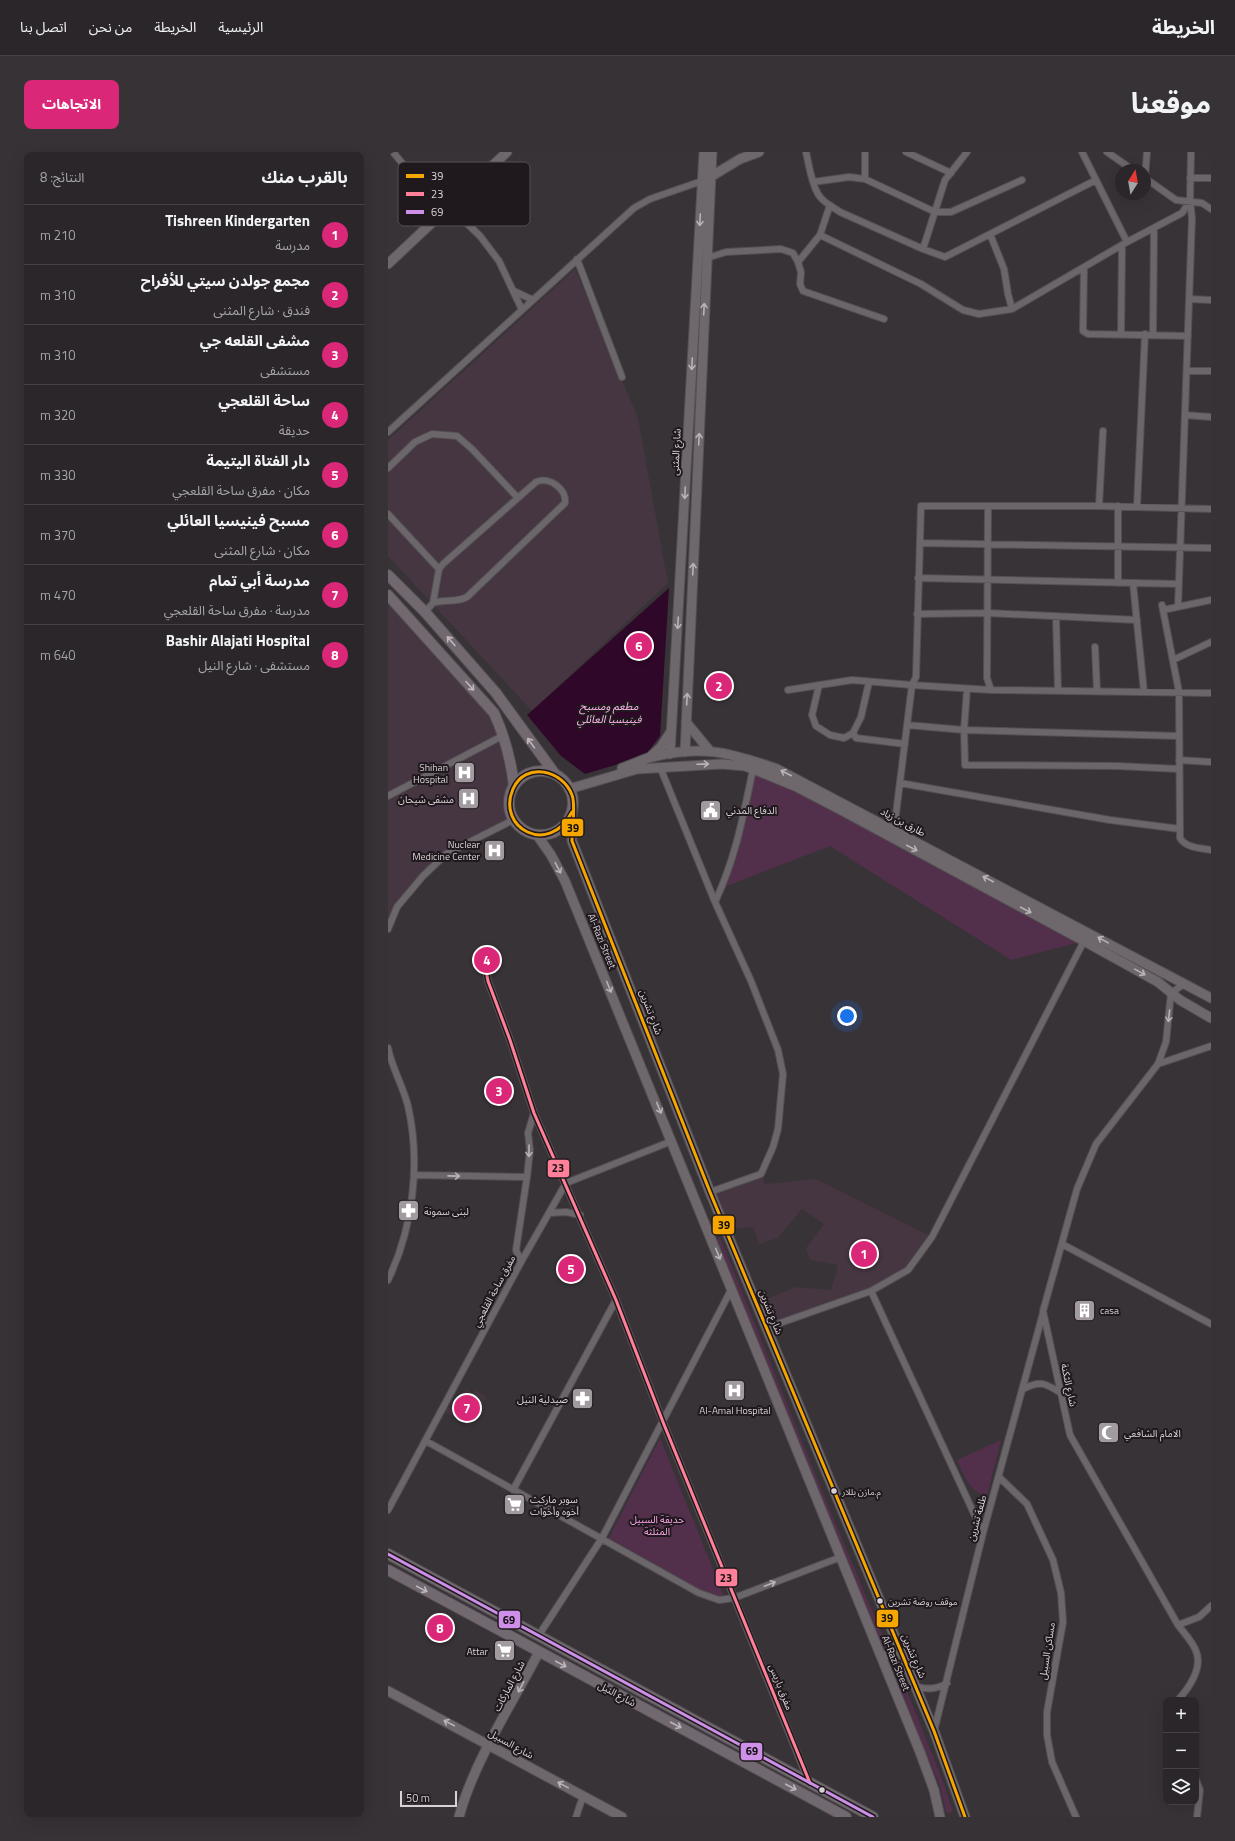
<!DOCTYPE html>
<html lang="ar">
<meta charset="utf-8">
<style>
:root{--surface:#2a2629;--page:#363235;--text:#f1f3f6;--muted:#a5a5a8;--line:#464346;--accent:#db2777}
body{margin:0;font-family:"Titillium Web","Noto Sans Arabic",sans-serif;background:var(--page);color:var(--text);direction:rtl}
.controls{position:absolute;right:12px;bottom:12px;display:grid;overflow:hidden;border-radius:8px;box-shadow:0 4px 16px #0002}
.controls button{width:36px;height:36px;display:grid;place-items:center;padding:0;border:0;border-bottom:1px solid var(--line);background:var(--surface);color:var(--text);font:20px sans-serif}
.compass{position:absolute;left:727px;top:12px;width:36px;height:36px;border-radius:50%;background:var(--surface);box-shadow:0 4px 16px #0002;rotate:11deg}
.scale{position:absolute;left:12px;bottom:10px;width:57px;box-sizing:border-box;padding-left:4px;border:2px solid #d9d1d7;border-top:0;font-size:11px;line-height:14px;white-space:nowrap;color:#d9d1d7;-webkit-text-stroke:3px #1f191d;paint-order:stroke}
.you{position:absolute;left:459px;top:864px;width:14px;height:14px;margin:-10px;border:3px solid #fff;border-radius:50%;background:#1a73e8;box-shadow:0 0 0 6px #1a73e833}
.badge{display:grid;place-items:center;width:26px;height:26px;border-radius:50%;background:var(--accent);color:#fff;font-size:13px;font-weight:700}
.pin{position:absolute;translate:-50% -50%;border:2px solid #fff;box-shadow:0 1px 4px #0006}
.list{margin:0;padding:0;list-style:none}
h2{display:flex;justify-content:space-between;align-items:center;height:52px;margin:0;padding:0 16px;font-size:17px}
h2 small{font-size:13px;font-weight:400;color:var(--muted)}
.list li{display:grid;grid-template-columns:26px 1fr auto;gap:12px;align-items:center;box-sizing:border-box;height:60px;padding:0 16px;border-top:1px solid var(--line)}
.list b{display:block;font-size:15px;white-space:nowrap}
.list p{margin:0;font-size:13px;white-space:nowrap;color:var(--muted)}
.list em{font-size:13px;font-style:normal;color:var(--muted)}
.icon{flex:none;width:22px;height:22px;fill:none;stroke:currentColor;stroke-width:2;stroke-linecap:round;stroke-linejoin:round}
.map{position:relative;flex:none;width:823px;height:1665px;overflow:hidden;direction:ltr;border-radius:8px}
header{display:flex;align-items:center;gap:24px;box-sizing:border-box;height:56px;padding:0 20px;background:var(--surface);border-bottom:1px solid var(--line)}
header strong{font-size:19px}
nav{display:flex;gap:22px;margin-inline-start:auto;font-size:14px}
.intro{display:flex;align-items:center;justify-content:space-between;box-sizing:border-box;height:96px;padding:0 24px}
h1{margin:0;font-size:28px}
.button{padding:10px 18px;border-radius:8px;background:var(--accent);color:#fff;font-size:14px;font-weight:700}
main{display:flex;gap:24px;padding:0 24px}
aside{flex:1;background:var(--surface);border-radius:8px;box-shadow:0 4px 16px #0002}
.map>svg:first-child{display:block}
.built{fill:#453641}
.green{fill:#522f4a}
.water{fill:#2f0728}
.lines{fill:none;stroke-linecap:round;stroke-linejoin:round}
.street-casing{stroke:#544f53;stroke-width:8}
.secondary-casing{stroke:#544f53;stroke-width:11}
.primary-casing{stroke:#544f53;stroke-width:12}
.street{stroke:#6b666a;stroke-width:6}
.secondary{stroke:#6e686d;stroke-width:9}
.primary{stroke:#726970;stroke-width:10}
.bus-1-casing{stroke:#1f191d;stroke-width:6}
.bus-2-casing{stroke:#1f191d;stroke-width:6}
.bus-3-casing{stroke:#1f191d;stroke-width:6}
.bus-1{stroke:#f7a600;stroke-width:3}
.bus-2{stroke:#ff8098;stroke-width:3}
.bus-3{stroke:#ce8fe9;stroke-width:3}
.oneway{stroke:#b9b2b7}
.oneway2{stroke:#bfb7bd}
.oneway3{stroke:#b8b1b6}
.bus-dot{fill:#d9d1d7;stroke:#1f191d;stroke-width:1.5}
.labels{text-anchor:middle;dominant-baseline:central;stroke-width:4;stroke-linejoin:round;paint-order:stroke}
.bus-label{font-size:9px;fill:#d9d1d7;stroke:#1f191d;text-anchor:start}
.street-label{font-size:10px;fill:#d9d1d7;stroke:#1f191d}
.poi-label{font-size:10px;fill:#d9d1d7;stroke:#1f191d;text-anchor:end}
.park-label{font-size:10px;fill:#fda3e9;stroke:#1f191d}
.water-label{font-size:11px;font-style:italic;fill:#fdb4ec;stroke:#1f191d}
.key{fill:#1f191d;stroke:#575055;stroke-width:1}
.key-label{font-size:11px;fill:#d9d1d7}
.line-badge{stroke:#1f191d;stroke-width:1.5}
.pale-badge-label{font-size:11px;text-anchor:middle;font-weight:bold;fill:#111}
</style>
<header>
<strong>الخريطة</strong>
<nav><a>الرئيسية</a><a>الخريطة</a><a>من نحن</a><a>اتصل بنا</a></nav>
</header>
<div class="intro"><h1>موقعنا</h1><a class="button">الاتجاهات</a></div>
<main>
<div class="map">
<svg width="823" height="1665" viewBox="0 0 823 1665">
<rect width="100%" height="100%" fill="#383337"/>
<!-- built -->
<path class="built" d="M187,117l63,149 30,165 -136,128 -144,-155v-116z
M0,443l106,118 20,73 -4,10 -1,9 4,15 -67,34 -49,53 -9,22z
M373,1022l4,10 51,-5 116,58 -24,33 -37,21 -105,37 -9,-23 19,-10 20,-8 35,3 7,-25 -28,-5 -4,-12 18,-24 -22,-15 -24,29 -19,6 -6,-17 -28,3 -15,-38z
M78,1237l7,5 2,-4 11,7 -16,29 -25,-14 2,-5 7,1z"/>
<!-- green -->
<path class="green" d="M365,617l331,172 -73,19 -181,-114 -111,43z
M89 809a10 10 0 1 1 20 0a10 10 0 1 1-20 0Z
M332,1085l103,256 63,151 -4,2 -166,-406z
M272,1286l67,166 -118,-66z
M613,1288l-14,56c-18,-4 -23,-21 -30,-36z
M517,1534l39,98 9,28 -7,1 -6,-27 -41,-97z"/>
<!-- water -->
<path class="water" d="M281,436l-9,148 -15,20 -60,18 -24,-18 -34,-41z"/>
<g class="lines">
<defs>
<path id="street" d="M5,0l50,61
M418,0c3,13 5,30 12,42 4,8 15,13 22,18l83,37 22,8 151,-77
M518,0l45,21
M694,0l45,90
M719,0l26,18
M757,26l31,22 26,3 9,6
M757,26l2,-26
M802,26h21
M477,27v-27
M425,30l36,-5 16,2 70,33h16l71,-32
M62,55l30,29 19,25 23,49
M602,82l14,35 4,25 4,15
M432,83l101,49 42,26 16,4 33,-5 115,-67 55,-29 8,-12 1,-49
M535,97l22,-69 22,-28
M319,106l19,-6 55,-3 12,4 5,9 3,10 -1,12 3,7 81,28
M189,107l45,118
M410,110l22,-27 10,-30
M696,115l-1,64 5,3 100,2
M126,139l19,9
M801,147l22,1
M733,182l1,-89
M765,183l1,-107
M799,219h24
M797,263l26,2
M0,280l246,-224 16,-9 52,-18
M0,316l27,-26 17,-8 25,2 15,13 46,49
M600,354l-1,172 4,12 220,3
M711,354l4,-75
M749,354l8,-172
M0,362l51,55
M532,391l291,5
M530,426l261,6
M730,431v-77
M745,431l11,109
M774,453l17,87 1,146c6,10 20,10 31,12
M790,455l14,-389 -2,-17
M775,458l48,-10
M37,460l8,-9 6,-34 4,-5 93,-82c13,-6 31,7 29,21l-98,94c-11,6 -22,2 -34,6
M529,462l71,-1 149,7
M668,464l2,75
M707,495l2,44
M785,508l38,-18
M431,533l-7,30 4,11 14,9 14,3 9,-5 8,-16 8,-35
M579,537l-3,41 1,35 152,1 62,3
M400,538l64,-10 60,5 -18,145
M603,538l-79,-5 4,-8 5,-171h178l112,3
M519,573l57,5 215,6
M465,581l3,5 49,6
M791,608l32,2
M272,615l55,135
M512,631l210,37 70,9
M0,644l116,-61
M0,777l9,-22 26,-31 23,-22 67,-34
M96,808l4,21 22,59 24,73 82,187 47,122 146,360
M0,896c4,20 15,38 20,58 13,57 5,122 -20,174
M770,912l53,-18
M27,1023l112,2
M322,1040l51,-18 12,-27 5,-18 5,-55 -5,-24 -27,-69 -36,-79c21,-45 28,-85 38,-133
M161,1061l17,-1 14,3
M674,1092l149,80
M133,1110l-5,-12 11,-73 3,-27 -2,-17 6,-20
M483,1139l112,242
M378,1176l105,-37 37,-21 24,-33 152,-296
M635,1237c17,-9 22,-6 38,4
M38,1289l273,152 20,7 15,-2 107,-41
M611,1325l28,27 26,56 8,33 2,29 -16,90v23l5,27 24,55
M125,1338l103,-190
M0,1358l133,-248 45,-79 106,-42
M790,1473l21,-8 12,-11
M151,1483l63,-97 130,-250
M527,1534c11,4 21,4 32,-3
M790,1548c11,-12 25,-32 18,-49 -3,-9 -12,-18 -18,-26l-108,-190 -27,-124 34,-122 19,-45 62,-80 8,-22 5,-49 13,-9
M546,1579l49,-198 60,-220
M808,1628l4,10 -3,27
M188,1665l7,-21"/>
<path id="secondary" d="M319,27l33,-20 19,-7
M0,112l119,-112
M298,570l23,28
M297,600l27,-600
M282,602l34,-602
M261,606l12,-11 9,-14
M234,616c9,-3 18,-7 26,-10 51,-14 81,-6 129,11l434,229
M181,637l68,-20 85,-5 23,2 8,3 44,18 46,24 241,130 74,41 22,18 31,18
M184,660v29l138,351 224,539 31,86
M149,683l14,20 14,26 355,871 14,38 6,27
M494,1505l17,-7
M0,1539l234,126
M71,1665c14,-54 54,-115 80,-165"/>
<path id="primary" d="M0,423l37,37 71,81 59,81
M0,443l106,118c11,24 17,47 20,73
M121 651a32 32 0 1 1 64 0a32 32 0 1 1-64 0Z
M0,1402l485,263
M0,1418l458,247"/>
</defs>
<!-- street casing -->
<use href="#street" class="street-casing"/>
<!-- secondary casing -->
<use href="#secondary" class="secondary-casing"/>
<!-- primary casing -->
<use href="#primary" class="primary-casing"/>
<!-- street -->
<use href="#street" class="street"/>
<!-- secondary -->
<use href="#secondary" class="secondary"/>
<!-- primary -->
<use href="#primary" class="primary"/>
<defs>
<path id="bus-1" d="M184,660c-23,45 -76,16 -59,-23 12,-28 50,-19 59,6 4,10 0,34 0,46l138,351 224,539 31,86"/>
<path id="bus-2" d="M96,808l4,21 22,59 24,73 82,187 47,122 147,361"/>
<path id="bus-3" d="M0,1402l485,263"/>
</defs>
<!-- bus-1 casing -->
<use href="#bus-1" class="bus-1-casing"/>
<!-- bus-2 casing -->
<use href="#bus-2" class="bus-2-casing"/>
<!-- bus-3 casing -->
<use href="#bus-3" class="bus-3-casing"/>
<!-- bus-1 -->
<use href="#bus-1" class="bus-1"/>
<!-- bus-2 -->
<use href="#bus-2" class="bus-2"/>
<!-- bus-3 -->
<use href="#bus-3" class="bus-3"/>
</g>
<!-- one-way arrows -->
<defs><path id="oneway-shaft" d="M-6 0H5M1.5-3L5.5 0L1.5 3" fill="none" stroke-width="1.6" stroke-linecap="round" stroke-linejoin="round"/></defs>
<g class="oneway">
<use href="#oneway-shaft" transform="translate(312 68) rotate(93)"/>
<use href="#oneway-shaft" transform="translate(316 157) rotate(-87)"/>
<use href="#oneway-shaft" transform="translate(304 212) rotate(93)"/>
<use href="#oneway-shaft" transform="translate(311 287) rotate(-87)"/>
<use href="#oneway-shaft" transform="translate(297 341) rotate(93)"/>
<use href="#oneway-shaft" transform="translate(305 417) rotate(-87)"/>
<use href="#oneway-shaft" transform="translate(290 471) rotate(93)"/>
<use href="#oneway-shaft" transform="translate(299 547) rotate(-87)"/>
<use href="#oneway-shaft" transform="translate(315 612) rotate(-2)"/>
<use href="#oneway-shaft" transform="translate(398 621) rotate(-153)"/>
<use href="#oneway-shaft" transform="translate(524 696) rotate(28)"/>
<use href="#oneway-shaft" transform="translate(170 716) rotate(62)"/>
<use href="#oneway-shaft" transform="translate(600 727) rotate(-152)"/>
<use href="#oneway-shaft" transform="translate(638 758) rotate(28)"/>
<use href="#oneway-shaft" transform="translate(715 788) rotate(-151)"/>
<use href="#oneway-shaft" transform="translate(752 820) rotate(29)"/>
<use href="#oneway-shaft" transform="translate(221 835) rotate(68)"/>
<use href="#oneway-shaft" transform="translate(271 956) rotate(68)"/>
<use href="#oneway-shaft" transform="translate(330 1102) rotate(68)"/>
<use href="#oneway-shaft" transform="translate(133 1535) rotate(118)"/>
<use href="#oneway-shaft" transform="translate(61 1571) rotate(-152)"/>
<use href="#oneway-shaft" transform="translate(175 1633) rotate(-151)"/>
</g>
<g class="oneway2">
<use href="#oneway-shaft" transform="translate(63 489) rotate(-131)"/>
<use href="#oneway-shaft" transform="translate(82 534) rotate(48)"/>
<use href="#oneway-shaft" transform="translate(143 591) rotate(-126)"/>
<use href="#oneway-shaft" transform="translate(34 1437) rotate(28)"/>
<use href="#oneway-shaft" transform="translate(173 1512) rotate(28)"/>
<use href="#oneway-shaft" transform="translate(288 1573) rotate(28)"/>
<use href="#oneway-shaft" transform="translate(403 1635) rotate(28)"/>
</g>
<g class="oneway3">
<use href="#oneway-shaft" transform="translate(781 864) rotate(96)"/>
<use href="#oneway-shaft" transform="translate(141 999) rotate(91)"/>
<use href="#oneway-shaft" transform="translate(66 1024) rotate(1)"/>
<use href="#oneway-shaft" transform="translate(382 1432) rotate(-21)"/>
</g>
<!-- icons -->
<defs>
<symbol id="hospital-square" viewBox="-11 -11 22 22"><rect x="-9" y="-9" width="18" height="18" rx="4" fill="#a19a9f" stroke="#1f191d"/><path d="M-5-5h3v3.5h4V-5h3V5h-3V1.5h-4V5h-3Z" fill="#fff"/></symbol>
<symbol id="civic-square" viewBox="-11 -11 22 22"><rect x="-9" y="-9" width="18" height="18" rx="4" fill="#a19a9f" stroke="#1f191d"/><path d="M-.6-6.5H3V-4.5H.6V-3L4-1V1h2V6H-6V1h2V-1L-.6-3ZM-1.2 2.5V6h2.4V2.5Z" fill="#fff"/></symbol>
<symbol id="pharmacy-square" viewBox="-11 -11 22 22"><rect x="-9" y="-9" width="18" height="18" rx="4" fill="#a19a9f" stroke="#1f191d"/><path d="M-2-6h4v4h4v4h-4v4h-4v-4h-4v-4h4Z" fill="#fff"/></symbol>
<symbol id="building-square" viewBox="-11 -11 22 22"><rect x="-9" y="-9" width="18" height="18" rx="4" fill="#a19a9f" stroke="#1f191d"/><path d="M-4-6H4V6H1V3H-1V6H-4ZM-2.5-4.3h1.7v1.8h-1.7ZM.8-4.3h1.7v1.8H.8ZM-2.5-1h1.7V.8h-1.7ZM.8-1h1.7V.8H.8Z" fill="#fff"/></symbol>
<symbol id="mosque-square" viewBox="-11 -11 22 22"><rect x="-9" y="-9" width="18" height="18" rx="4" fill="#a19a9f" stroke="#1f191d"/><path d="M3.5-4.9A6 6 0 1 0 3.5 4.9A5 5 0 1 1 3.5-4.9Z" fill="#fff"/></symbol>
<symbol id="supermarket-square" viewBox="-11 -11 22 22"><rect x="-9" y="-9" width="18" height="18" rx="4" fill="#a19a9f" stroke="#1f191d"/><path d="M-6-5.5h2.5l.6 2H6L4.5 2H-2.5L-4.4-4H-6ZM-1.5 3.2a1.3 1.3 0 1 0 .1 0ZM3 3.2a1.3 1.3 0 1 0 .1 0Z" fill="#fff"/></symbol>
</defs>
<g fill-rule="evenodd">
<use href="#hospital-square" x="64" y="608" width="25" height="25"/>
<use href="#hospital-square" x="68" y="634" width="25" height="25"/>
<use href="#civic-square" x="310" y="646" width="25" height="25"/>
<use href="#hospital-square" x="94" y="686" width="25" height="25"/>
<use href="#pharmacy-square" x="8" y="1046" width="25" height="25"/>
<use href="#building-square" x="684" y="1146" width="25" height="25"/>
<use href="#hospital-square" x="334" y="1226" width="25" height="25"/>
<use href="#pharmacy-square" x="182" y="1234" width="25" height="25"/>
<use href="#mosque-square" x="708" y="1268" width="25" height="25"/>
<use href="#supermarket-square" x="114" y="1340" width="25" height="25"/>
<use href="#supermarket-square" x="104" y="1486" width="25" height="25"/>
</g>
<!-- markers -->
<g class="bus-dot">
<circle cx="446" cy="1339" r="3.5"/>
<circle cx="492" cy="1449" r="3.5"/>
<circle cx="434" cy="1638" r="3.5"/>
</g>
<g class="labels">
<!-- bus labels -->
<g class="bus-label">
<text x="454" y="1339">م.مازن بللار</text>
<text x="500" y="1449">موقف روضة تشرين</text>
</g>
<!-- street labels -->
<g class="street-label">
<text transform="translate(288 300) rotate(-87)">شارع المثنى</text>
<text transform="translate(515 670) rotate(28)">طارق بن زياد</text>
<text transform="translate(214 789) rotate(68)">Al-Razi Street</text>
<text transform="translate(263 860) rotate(69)">شارع تشرين</text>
<text transform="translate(106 1139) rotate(-62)">مفرق ساحة القلعجي</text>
<text transform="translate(383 1160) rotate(68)">شارع تشرين</text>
<text transform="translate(681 1233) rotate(78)">شارع الثكنة</text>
<text transform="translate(589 1366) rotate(-75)">طلعة تشرين</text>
<text transform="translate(659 1499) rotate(-81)">مساكن السبيل</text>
<text transform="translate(526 1504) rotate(67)">شارع تشرين</text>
<text transform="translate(508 1511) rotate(68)">Al-Razi Street</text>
<text transform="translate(121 1534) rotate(-62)">شارع الماركات</text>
<text transform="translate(393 1535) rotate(68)">مفرق باريس</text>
<text transform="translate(229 1542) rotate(28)">شارع النيل</text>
<text transform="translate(123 1592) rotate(29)">شارع السبيل</text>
</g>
<!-- poi labels -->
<g class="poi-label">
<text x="60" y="615">Shihan<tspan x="60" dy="12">Hospital</tspan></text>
<text x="66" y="647">مشفى شيحان</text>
<text x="338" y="658" text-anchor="start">الدفاع المدني</text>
<text x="92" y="692">Nuclear<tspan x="92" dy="12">Medicine Center</tspan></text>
<text x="36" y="1059" text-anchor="start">لبنى سمونة</text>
<text x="712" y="1158" text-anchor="start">casa</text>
<text x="180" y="1247">صيدلية النيل</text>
<text x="347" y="1258" text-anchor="middle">Al-Amal Hospital</text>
<text x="736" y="1281" text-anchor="start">الامام الشافعي</text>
<text x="142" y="1347" text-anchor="start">سوبر ماركت<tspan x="142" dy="12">أخوه وأخوات</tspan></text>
<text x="100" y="1499">Attar</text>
</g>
<!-- park labels -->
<g class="park-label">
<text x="269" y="1367">حديقة السبيل<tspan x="269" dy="12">المثلثة</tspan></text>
</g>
<!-- water labels -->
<g class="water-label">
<text x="221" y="554">مطعم ومسبح<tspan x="221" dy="13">فينيسيا العائلي</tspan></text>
</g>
</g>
<!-- legend -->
<rect x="10" y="10" width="132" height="64" rx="6" class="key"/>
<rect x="18" y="22" width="18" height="4" fill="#f7a600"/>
<rect x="18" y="40" width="18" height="4" fill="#ff8098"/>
<rect x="18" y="58" width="18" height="4" fill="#ce8fe9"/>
<g class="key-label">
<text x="43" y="28">39</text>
<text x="43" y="46">23</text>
<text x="43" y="64">69</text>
</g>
<g class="line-badge">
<rect x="173" y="666" width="23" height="19" rx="4" fill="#f7a600"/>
<rect x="159" y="1007" width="23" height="19" rx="4" fill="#ff8098"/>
<rect x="324" y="1063" width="23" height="20" rx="4" fill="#f7a600"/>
<rect x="327" y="1416" width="23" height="19" rx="4" fill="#ff8098"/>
<rect x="488" y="1457" width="23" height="19" rx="4" fill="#f7a600"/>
<rect x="110" y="1458" width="23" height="19" rx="4" fill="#ce8fe9"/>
<rect x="352" y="1590" width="23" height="19" rx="4" fill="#ce8fe9"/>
</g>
<g class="pale-badge-label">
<text x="185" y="680">39</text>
<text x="170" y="1020">23</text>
<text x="336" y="1077">39</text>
<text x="338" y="1430">23</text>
<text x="499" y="1470">39</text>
<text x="121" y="1472">69</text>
<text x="364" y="1603">69</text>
</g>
</svg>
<div class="controls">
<button>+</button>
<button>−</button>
<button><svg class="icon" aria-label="layers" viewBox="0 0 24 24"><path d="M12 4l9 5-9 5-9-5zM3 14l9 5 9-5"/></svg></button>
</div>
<svg class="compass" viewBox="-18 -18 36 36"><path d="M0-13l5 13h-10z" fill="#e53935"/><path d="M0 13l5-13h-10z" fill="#a5a5a8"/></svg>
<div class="scale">50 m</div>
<div class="you"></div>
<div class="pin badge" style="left:476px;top:1102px">1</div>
<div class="pin badge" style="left:331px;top:534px">2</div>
<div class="pin badge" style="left:111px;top:939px">3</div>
<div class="pin badge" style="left:99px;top:808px">4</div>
<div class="pin badge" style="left:183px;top:1117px">5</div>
<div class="pin badge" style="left:251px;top:494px">6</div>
<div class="pin badge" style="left:79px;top:1256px">7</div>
<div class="pin badge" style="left:52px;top:1476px">8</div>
</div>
<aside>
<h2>بالقرب منك<small>النتائج: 8</small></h2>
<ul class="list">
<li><span class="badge">1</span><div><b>Tishreen Kindergarten</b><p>مدرسة</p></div><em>210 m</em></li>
<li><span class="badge">2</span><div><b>مجمع جولدن سيتي للأفراح</b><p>فندق · شارع المثنى</p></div><em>310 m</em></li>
<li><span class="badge">3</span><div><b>مشفى القلعه جي</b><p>مستشفى</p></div><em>310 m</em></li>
<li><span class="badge">4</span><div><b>ساحة القلعجي</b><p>حديقة</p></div><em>320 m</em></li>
<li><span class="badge">5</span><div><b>دار الفتاة اليتيمة</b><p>مكان · مفرق ساحة القلعجي</p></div><em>330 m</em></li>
<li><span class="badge">6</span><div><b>مسبح فينيسيا العائلي</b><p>مكان · شارع المثنى</p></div><em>370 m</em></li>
<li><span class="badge">7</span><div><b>مدرسة أبي تمام</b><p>مدرسة · مفرق ساحة القلعجي</p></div><em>470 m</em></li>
<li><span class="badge">8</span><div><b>Bashir Alajati Hospital</b><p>مستشفى · شارع النيل</p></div><em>640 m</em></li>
</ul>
</aside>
</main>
